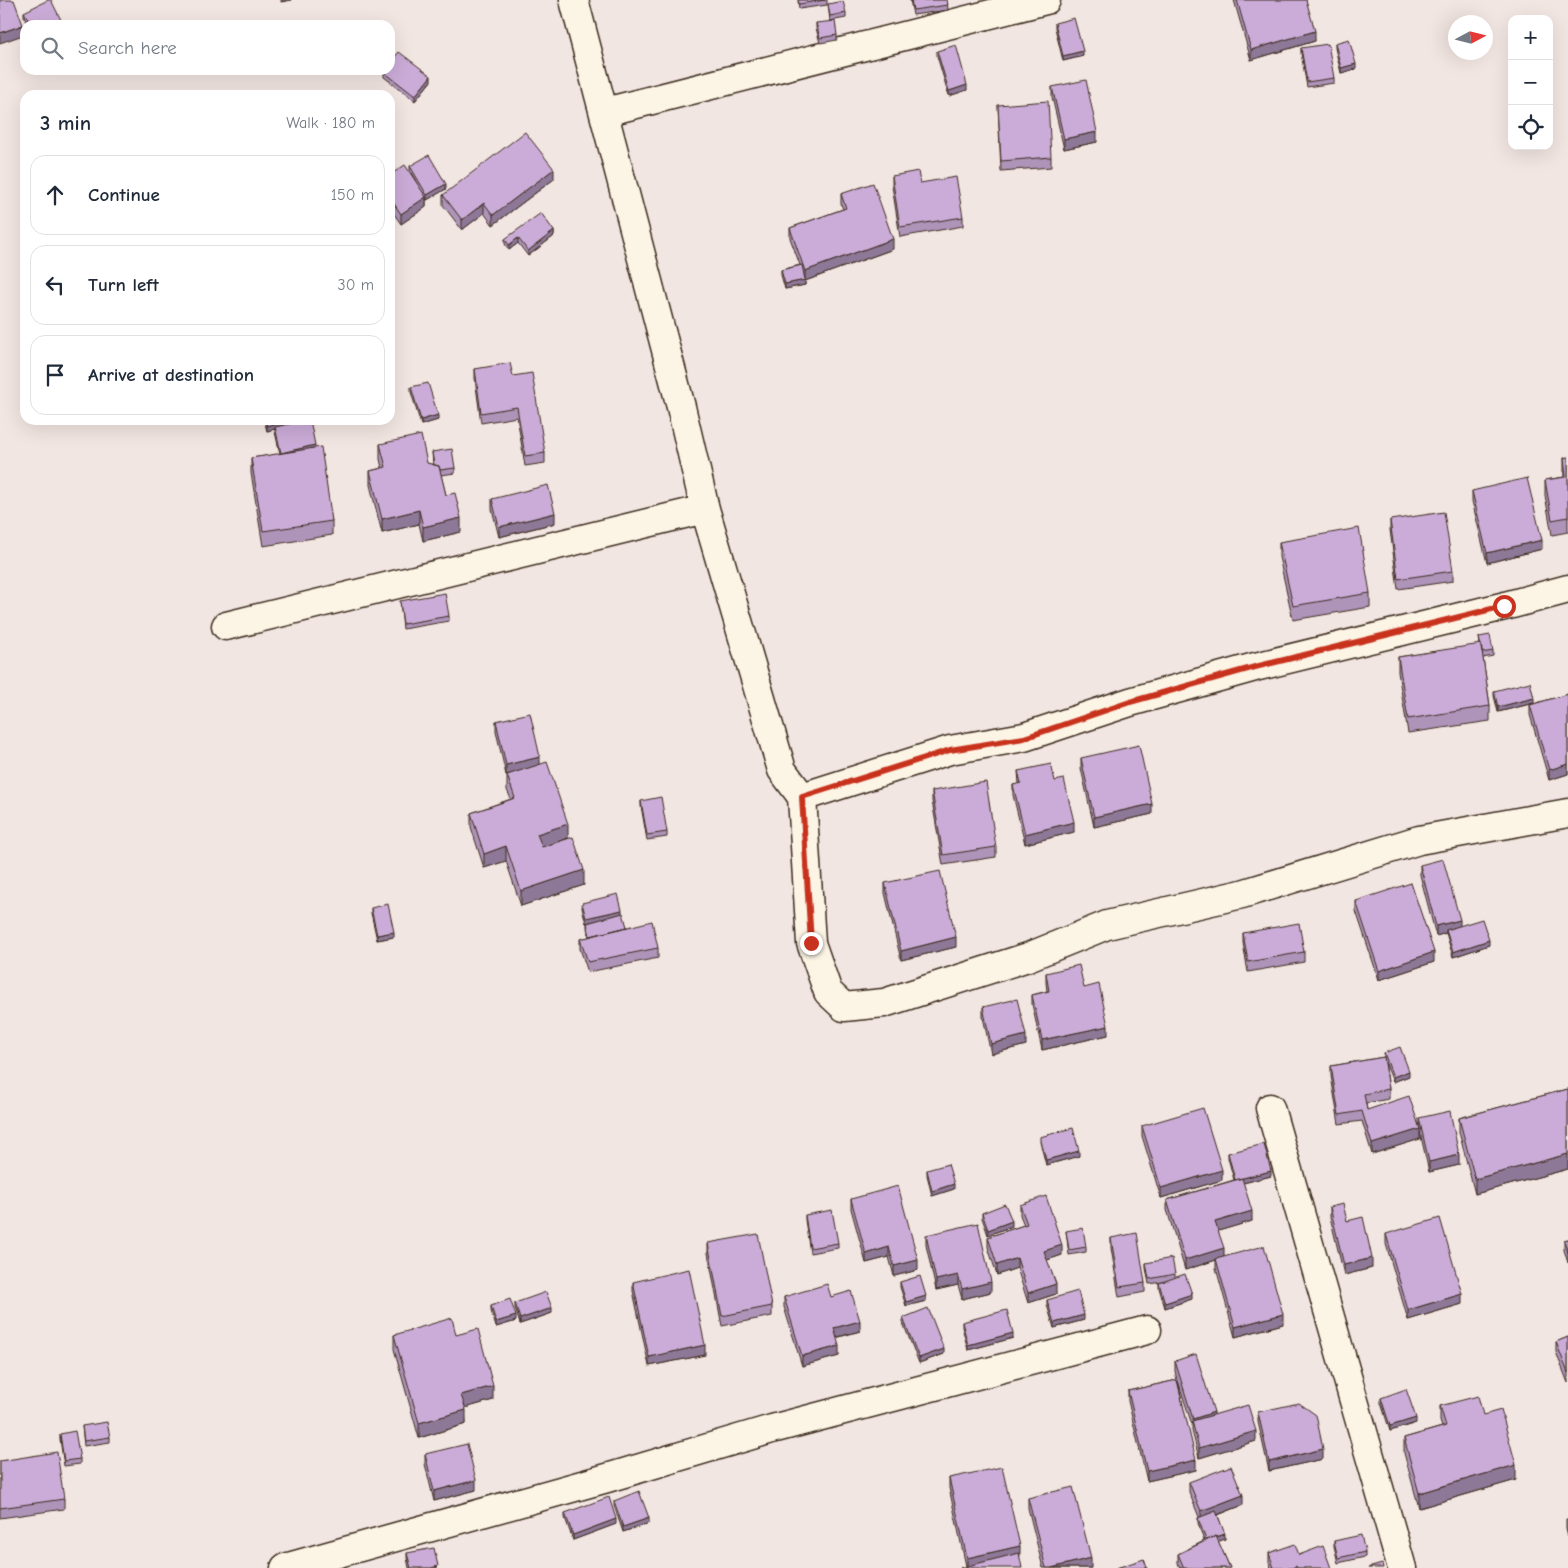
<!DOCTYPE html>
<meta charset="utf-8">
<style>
:root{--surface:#fff;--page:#f2f2f3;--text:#1f2937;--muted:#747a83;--line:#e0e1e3}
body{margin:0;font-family:"Comic Neue",sans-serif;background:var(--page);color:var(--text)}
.controls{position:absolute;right:15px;top:15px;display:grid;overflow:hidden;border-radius:10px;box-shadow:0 5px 20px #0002}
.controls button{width:45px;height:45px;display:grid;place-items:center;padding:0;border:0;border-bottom:1px solid var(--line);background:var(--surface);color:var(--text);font:25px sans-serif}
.compass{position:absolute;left:1448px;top:15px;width:45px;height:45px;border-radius:50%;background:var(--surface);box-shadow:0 5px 20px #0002;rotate:83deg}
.stop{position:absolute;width:15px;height:15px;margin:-11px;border:4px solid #c8321e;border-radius:50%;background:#fff}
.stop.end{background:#c8321e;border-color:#fff;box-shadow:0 1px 5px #0008}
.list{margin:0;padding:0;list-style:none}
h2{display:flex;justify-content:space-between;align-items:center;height:65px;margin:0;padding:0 20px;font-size:21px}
h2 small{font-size:16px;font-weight:400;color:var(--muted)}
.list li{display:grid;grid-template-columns:32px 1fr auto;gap:15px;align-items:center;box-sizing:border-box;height:80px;margin:0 10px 10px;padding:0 10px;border:1px solid var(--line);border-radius:15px}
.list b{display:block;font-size:19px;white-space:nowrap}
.list em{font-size:16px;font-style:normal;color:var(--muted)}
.icon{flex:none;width:28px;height:28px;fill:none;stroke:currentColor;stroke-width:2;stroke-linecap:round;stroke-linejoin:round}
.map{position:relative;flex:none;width:1568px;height:1568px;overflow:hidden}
.search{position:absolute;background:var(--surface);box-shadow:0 5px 20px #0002;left:20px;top:20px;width:375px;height:55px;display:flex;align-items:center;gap:12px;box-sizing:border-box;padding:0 18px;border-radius:15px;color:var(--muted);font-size:19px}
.panel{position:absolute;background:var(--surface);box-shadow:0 5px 20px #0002;left:20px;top:90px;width:375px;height:335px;border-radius:15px}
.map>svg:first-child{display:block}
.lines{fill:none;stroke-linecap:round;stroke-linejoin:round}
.minor-casing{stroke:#3b2a1e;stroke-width:31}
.minor{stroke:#fcf5e5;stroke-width:28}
.wall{fill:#af94ba;stroke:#3b2a1e}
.shaded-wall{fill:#8e7897;stroke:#3b2a1e}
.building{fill:#cbacd8;stroke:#3b2a1e}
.route{stroke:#c8321e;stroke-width:6}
</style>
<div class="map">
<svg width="1568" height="1568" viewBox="0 0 1568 1568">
<rect width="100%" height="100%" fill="#f2e6e2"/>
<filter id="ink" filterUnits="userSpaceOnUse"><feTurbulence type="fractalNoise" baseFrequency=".02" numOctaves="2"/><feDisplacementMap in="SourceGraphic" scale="10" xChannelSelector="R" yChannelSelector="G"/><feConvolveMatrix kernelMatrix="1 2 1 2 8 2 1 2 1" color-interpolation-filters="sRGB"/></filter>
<g filter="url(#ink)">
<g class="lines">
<defs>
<path id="minor" d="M574,0l107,407 24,102 77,261 20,27 9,146 17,49 16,15 40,-4 144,-46 79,-32 135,-31 177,-54 149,-27
M605,112l441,-112
M226,626l479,-117
M802,797l148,-47 74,-13 106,-35 125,-35 250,-61 63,-17
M1270,1108l132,460
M285,1568l322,-90 165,-49 375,-99"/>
</defs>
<!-- minor casing -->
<use href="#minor" class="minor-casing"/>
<!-- minor -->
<use href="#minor" class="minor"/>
</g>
<!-- wall -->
<path class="wall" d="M798,0h29v5l-28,4z
M910,0h37l1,10 -35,5z
M1234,0h72l9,41 -64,19z
M828,4l18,9v5l-16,3z
M24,12l37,13h-33l-4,-9z
M816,23l21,12v5l-17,3 -4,-15z
M1055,23l28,33 -20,5 -8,-33z
M1335,43l21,26 -15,4 -6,-25z
M1301,48l33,30v5l-27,4 -6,-34z
M937,51l30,39 -18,6 -12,-40z
M384,72l47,9 -16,20 -31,-24z
M1052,87l45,55 -33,7 -12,-52z
M998,105l53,52v10l-50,4z
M410,166l36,23 -19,11 -1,-1v8l-25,17 -11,-16v-33l28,10 -8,-14z
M892,176l28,7 43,34v9l-63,11 -8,-51z
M554,179l-61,46 -9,-12 -22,17 -19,-25v-10z
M841,194l52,55 -88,32v4l-20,4 -4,-14v-5l19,-5 -10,-27v-10l53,-19 -2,-5z
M554,231v5l-26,20 -10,-13 -9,7 -4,-6v-5z
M475,369l38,7 32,77v10l-20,3 -8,-49 -36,6 -6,-44z
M411,387l27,33 -17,5 -10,-33z
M264,420h36v2l15,26 17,73v14l-69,11 -12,-73v-15l29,-4 -5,-22v-3l-8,2z
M380,444l47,19 6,2 -1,-13 23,16v5l-14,2 5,20 15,37 -38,9 -4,-17 -37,9 -12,-48v-14l12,-3 -2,-9z
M1568,457v75l-16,3 -7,-40v-15l19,-3v-19z
M1472,491l70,58 -55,14 -15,-62z
M492,499l63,24 -56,14 -7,-28z
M1390,520l63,51v10l-55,8 -8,-59z
M1279,542l91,51v14l-77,13 -14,-63z
M400,601l49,15v5l-46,8z
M1479,637l14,14v5l-10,2 7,48v15l-82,12 -10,-61v-15l82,-12z
M1494,691l40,12 -36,9 -4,-16z
M1568,694v80l-19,6 -19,-65v-10z
M496,721l44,43 28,74 16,47 -63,21 -15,-45 -22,7 -13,-41v-14l40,-14 -4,-9v-15l8,-2 -9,2 -10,-44z
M1081,758l71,56 -58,13 -13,-59z
M1018,771l37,10 19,51 -49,12 -12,-49v-10l6,-1z
M932,791l64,56v10l-53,8 -11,-64z
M641,801l26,31v5l-20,3 -6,-34z
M1420,865l40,61 29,19 -36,12 -7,-24 -10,3 -16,-61z
M885,883l71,64 -55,13 -16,-67z
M1356,901l78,61 -55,18 -23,-69z
M582,903l40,11 5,13 31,21v10l-70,14 -8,-23v-10l9,-2 -2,-9v-5h-1l-4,-15z
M371,908l23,29 -17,3 -6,-27z
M1243,933l61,19v10l-56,10 -5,-29z
M1046,973l38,15 24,47 -66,15 -10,-46v-9l15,-4 -1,-8z
M983,1007l43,38 -35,9 -8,-37z
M1384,1053l25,23 -16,6 -8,-20 4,27v10l-23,4 1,7 52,17v-9l40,47 -30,7 -9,-40v7l-48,15 -10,-33 -23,3 -8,-48v-10l53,-9z
M1568,1089v80l-93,25 -16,-62v-14z
M1142,1126l80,54 -61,18 -19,-62z
M1040,1137l39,19 -33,9 -6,-23z
M1228,1153l43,23 -28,7 9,38 -34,10 6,26 59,67 -48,13 -19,-69v-8l-31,10 -18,-60v-10l67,-20 -6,-22z
M927,1170l27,19 -22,7 -5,-21z
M851,1199l67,71 -24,6 -5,-19 -23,6 -15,-54z
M1020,1205l42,50 -15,5 9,34 -28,9 -11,-35 -20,7 -9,-28v-10l36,-12 -4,-10z
M1330,1207l17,14 25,47 -28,7 -14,-58z
M982,1213l30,13 -24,9 -6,-17z
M805,1215l33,28v5l-28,5 -5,-33z
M1066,1231l20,16v5l-17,3z
M1386,1234l76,70 -54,16 -22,-76z
M926,1235l65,57 -29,7 -4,-14 -22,5 -10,-45z
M1111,1238l34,45v9l-26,5 -8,-49z
M1568,1239v24l-4,-13v-10z
M708,1243l64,63v10l-50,10 -14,-73z
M1146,1263l29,11v4l17,21 -27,9 -6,-20v-5l4,-1 -14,2 -3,-16z
M633,1282l72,73 -56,11 -16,-75z
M900,1282l26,19 -20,5 -6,-19z
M784,1297h47l29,34 -24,7 3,18 -37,10 -18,-59z
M1047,1300l37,20 -30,8 -7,-23z
M515,1303l37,10 -32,11 -5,-16z
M491,1306l25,15 -20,6 -5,-16z
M903,1318l41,36 -25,9 -16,-40z
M962,1322l51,16 -45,12 -6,-23z
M394,1335h62l37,65 -28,8 1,16 -47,14 -25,-89z
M1568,1337v46l-12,-31v-10z
M1175,1361l39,54 42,26 -57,17 -7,-27v-6l-14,-44 18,89 -49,11 -19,-80v-10l49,-11 -2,-9z
M1381,1398l35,25 -26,8 -9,-28z
M1440,1406l43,9 33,65 -97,28 -15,-55v-15l38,-11 -2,-6z
M1258,1412l65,47 -54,12 -11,-49z
M82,1426l28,11v5l-26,4z
M60,1434l20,25v5l-16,2 -4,-27z
M425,1454l51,36 -42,11 -9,-37z
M0,1461l64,38v10l-64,9z
M949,1478l71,78 -54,10 -17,-78z
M1189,1482l54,23 -25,10 7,24 -7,2 12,27h-50l-2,-5v-9l26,-13 -6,-18v-5l1,-1 -10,-25z
M1028,1498l63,70h-48l-15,-60z
M614,1501l35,22 -26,9 -9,-26z
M565,1513l51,11 -43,16 -8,-22z
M1566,1519h2v18l-2,-8z
M1334,1541l31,11v5l-27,6 -4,-17z
M407,1553l31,15h-29l-2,-10z
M1269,1553l30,2 32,13h-60l-2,-5z"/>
<!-- shaded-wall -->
<path class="shaded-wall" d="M281,0h11l-11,2z
M61,20v5h-11z
M23,25v10l-23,8v-10z
M1315,31v10l-64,19v-10z
M1083,51v5l-20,5v-5z
M1356,64v5l-15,4v-5z
M431,76v5l-16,20v-5z
M967,85v5l-18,6v-5z
M1097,132v10l-33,7v-10z
M554,169v10l-61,46v-10z
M446,184v5l-19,11v-5z
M426,197v10l-25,17v-10z
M484,203v10l-22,17v-10z
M554,231v5l-26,20v-5z
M518,238v5l-9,7v-5z
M893,239v10l-88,32v-10z
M805,280v5l-20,4v-5z
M438,415v5l-17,5v-5z
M289,420h11v2l-33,9v-5z
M315,445v5l-34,8v-5z
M419,510v14l-37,9v-14z
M555,513v10l-56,14v-10z
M461,518v14l-38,9v-14z
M1542,540v9l-55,14v-10z
M1534,698v5l-36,9v-5z
M540,757v10l-34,8v-10z
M1568,764v10l-19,6v-10z
M1152,804v10l-58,13v-10z
M1074,822v10l-49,12v-10z
M568,824v14l-31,11v-15z
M506,846v15l-22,7v-14z
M584,870v15l-63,21v-15z
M622,910v5l-36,8v-5z
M1460,920v10h-14v3l-10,3v-10z
M394,932v5l-17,3v-5z
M956,937v10l-55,13v-9z
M1489,940v5l-36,12v-5z
M1434,952v10l-55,18v-9z
M1108,1026v9l-66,15v-10z
M1026,1035v10l-35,9v-10z
M1409,1071v5l-16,6v-5z
M1420,1129v10l-48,15v-10z
M1079,1151v5l-33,9v-5z
M1568,1154v15l-93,25v-15z
M1459,1155v10l-30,7v-10z
M1222,1170v10l-61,18v-10z
M1271,1171v5l-36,9v-5z
M954,1184v5l-22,7v-5z
M1252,1211v10l-37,11v-10z
M1012,1221v5l-24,9v-5z
M1062,1245v10l-18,6v-10z
M889,1247v10l-23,6v-9z
M1224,1248v10l-8,1v1l-31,10v-10z
M1017,1258v10l-20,7v-10z
M1372,1258v10l-28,7v-10z
M918,1260v10l-24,6v-10z
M958,1275v10l-22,5v-10z
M991,1282v10l-29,7v-10z
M1056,1284v10l-28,9v-10z
M1192,1294v5l-27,9v-5z
M1462,1294v10l-54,16v-10z
M926,1296v5l-20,5v-4z
M552,1308v5l-32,11v-5z
M1283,1314v10l-48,13v-10z
M1084,1315v5l-30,8v-5z
M516,1316v5l-20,6v-5z
M860,1321v10l-26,7v-10z
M1013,1333v5l-45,12v-5z
M705,1345v10l-56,11v-9z
M839,1346v10l-37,10v-10z
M944,1349v5l-25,9v-5z
M493,1386v14l-32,9v-14z
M466,1410v14l-47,14v-15z
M1214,1412v10l-21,4v-7z
M1416,1418v5l-26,8v-5z
M1256,1431v10l-57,17v-10z
M1323,1449v10l-54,12v-9z
M1196,1460v10l-49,11v-10z
M1516,1465v15l-97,28v-15z
M476,1480v10l-42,11v-10z
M1243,1495v10l-42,16v-10z
M649,1518v5l-26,9v-5z
M616,1519v5l-43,16v-5z
M1225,1534v5l-19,7v-5z
M1020,1546v10l-53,12v-10z
M1091,1558v10h-40z"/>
<!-- building -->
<path class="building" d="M0,0h14l9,25 -23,8z
M48,0h3l10,20 -11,5h-19l-7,-13z
M798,0h27l-26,4z
M911,0h36l1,5 -35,5z
M1237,0h69l9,31 -64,19z
M843,1l3,12 -16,3 -2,-12z
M1074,18l9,33 -20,5 -8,-33z
M835,21l2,14 -17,3 -4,-15z
M1349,39l7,25 -15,4 -6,-25z
M1328,44l6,34 -27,4 -6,-34z
M956,45l11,40 -18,6 -12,-40z
M399,52l32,24 -16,20 -31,-24 1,-2h5v-7z
M1086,80l11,52 -33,7 -12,-52z
M1048,101l3,56 -50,4 -3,-56z
M525,132l29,37 -61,46 -9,-12 -22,17 -19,-25z
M429,155l17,29 -19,11 -17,-29z
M405,165l21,32 -25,17 -11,-16v-23z
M918,171l2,12 36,-6 7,40 -63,10 -8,-51z
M873,183l20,56 -88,32 -15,-43 56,-20 -5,-14z
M541,213l13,18 -26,20 -10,-13 -9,7 -4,-6z
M802,265l3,15 -20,4 -4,-14z
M510,363l3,13 19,-3 13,80 -20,3 -8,-49 -36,6 -6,-44z
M428,383l10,32 -17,5 -10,-33z
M265,420h24l-22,6z
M308,420h2l5,25 -34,8 -6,-26z
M421,435l6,28 12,3 7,29 9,-2 6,25 -38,9 -4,-17 -37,9 -12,-48 16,-4 -6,-23z
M321,447l11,74 -69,10 -12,-73z
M452,449l3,19 -15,2 -1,-4 -5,-1 -2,-13z
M1568,457v60l-16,3 -7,-40 21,-3 -2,-19z
M1527,478l15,62 -55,13 -15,-62z
M548,485l7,28 -56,14 -7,-28z
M1444,512l9,59 -55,8 -8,-59z
M1359,528l11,65 -77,13 -14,-64z
M445,593l4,23 -46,8 -3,-23z
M1490,635l3,16 -11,2 -3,-16z
M1481,644l9,62 -82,13 -10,-62z
M1530,682l4,16 -36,9 -4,-16z
M1568,694v70l-19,6 -19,-65z
M530,713l10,44 -34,8 -10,-44z
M1139,745l13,59 -58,13 -13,-59z
M547,762l21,62 -31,10 5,13 31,-10 11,33 -63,21 -15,-45 -22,8 -13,-41 44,-15 -8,-23z
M1051,764l4,17 9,-2 10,43 -49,12 -12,-49 8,-2 -3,-12z
M986,782l10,65 -53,8 -11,-64z
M661,797l6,35 -20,3 -6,-34z
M1443,859l17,61 -24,6 -16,-61z
M940,871l16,66 -55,14 -16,-68z
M1411,883l23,69 -55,19 -23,-70z
M618,894l4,16 -36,8 -4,-15z
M388,904l6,28 -17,3 -6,-27z
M623,913l4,14 -37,9 -3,-13z
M1482,919l7,21 -36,12 -7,-22z
M652,921l6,27 -70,14 -8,-23z
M1299,923l5,29 -56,10 -5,-29z
M1079,965l5,23 15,-4 9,42 -66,14 -10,-45 17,-4 -3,-18z
M1017,999l9,36 -35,9 -8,-37z
M1400,1047l9,24 -16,6 -9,-24z
M1384,1057l5,32 -25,5 3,16 42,-14 11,33 -48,15 -10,-33 -23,4 -8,-49z
M1568,1089v65l-93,25 -16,-61z
M1203,1108l19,62 -61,18 -19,-62z
M1450,1111l9,44 -30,7 -10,-44z
M1073,1128l6,23 -33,9 -6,-23z
M1264,1144l7,27 -36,9 -7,-27z
M948,1164l6,20 -22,7 -5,-21z
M1242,1178l10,33 -37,11 9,26 -39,12 -18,-60z
M898,1186l20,74 -24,6 -5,-19 -23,7 -15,-55z
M1046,1196l16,49 -18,6 12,33 -28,9 -11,-35 -20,7 -9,-28 39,-13 -7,-19z
M1005,1204l7,17 -24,9 -6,-17z
M1343,1204l4,17 16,-4 9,41 -28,7 -14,-58z
M832,1210l6,33 -28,5 -5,-33z
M1440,1218l22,76 -54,16 -22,-76z
M978,1223l13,59 -29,7 -4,-14 -22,5 -10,-45z
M1083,1228l3,19 -17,3 -3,-19z
M1137,1233l8,50 -26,4 -8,-49z
M758,1234l14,72 -50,10 -14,-73z
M1568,1239v14l-4,-13z
M1264,1246l19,68 -48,13 -19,-68z
M1172,1258l3,16 -26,5 -3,-16z
M689,1269l16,76 -56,12 -16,-75z
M1185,1274l7,20 -27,9 -6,-20z
M920,1276l6,20 -20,6 -6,-20z
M827,1284l4,13 20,-6 9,30 -26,7 5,18 -37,10 -18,-59z
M1078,1291l6,24 -30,8 -7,-23z
M546,1292l6,16 -32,11 -5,-16z
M510,1299l6,17 -20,6 -5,-16z
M928,1308l16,41 -25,9 -16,-40z
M1007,1310l6,23 -45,12 -6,-23z
M452,1318l4,17 22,-6 15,57 -32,9 5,15 -47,13 -25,-88z
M1568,1337v36l-12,-31z
M1196,1354l18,58 -21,7 -18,-58z
M1177,1380l19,80 -49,11 -19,-80z
M1406,1389l10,29 -26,8 -9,-28z
M1478,1396l5,19 18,-5 15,55 -97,28 -15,-55 42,-12 -6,-20z
M1299,1403l17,12 7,34 -54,13 -11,-50z
M1248,1405l8,26 -57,17 -7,-27z
M107,1422l3,15 -26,4 -2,-15z
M75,1431l5,28 -16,2 -4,-27z
M467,1444l9,36 -42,11 -9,-37z
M57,1452l7,47 -64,9v-47z
M1231,1466l12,29 -42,16 -12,-29z
M1002,1467l18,79 -53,12 -18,-80z
M1073,1487l18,71 -40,10h-5l-18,-70z
M639,1491l10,27 -26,9 -9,-26z
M609,1497l7,22 -43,16 -8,-22z
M1216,1511l9,23 -9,3v-1l-10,4 -8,-22z
M1361,1535l4,17 -27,6 -4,-17z
M1216,1536l14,32h-46l-6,-14z
M1295,1544l4,11 24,-9 8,22h-34l-1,-2 -4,2h-18l-5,-15z
M434,1548l4,18 -7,2h-20l-4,-15z
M1019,1553l3,15h-62z
M1144,1559l3,9h-31z
M1382,1564l1,4h-15z"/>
</g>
<g class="lines" filter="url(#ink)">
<!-- route -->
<path class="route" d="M811,943l-9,-146 148,-47 74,-12 106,-36 125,-35 249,-61"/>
</g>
</svg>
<div class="controls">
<button>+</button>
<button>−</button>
<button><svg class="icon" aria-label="locate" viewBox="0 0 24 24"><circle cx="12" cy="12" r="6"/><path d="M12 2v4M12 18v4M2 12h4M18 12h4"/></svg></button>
</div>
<svg class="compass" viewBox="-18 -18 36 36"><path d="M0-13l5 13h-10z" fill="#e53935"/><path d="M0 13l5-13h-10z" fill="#747a83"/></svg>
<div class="stop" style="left:1504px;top:606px"></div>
<div class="stop end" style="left:811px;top:943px"></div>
<div class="search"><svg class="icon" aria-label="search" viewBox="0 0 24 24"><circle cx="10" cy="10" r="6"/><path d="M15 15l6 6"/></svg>Search here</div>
<section class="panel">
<h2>3 min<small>Walk · 180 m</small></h2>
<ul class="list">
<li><svg class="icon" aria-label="ahead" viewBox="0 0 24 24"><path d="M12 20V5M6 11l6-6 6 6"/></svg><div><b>Continue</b></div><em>150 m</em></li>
<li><svg class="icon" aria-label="left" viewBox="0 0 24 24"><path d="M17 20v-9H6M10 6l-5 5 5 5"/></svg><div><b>Turn left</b></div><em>30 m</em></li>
<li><svg class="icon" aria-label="arrive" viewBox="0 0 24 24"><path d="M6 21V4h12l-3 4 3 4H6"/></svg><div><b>Arrive at destination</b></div></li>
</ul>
</section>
</div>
